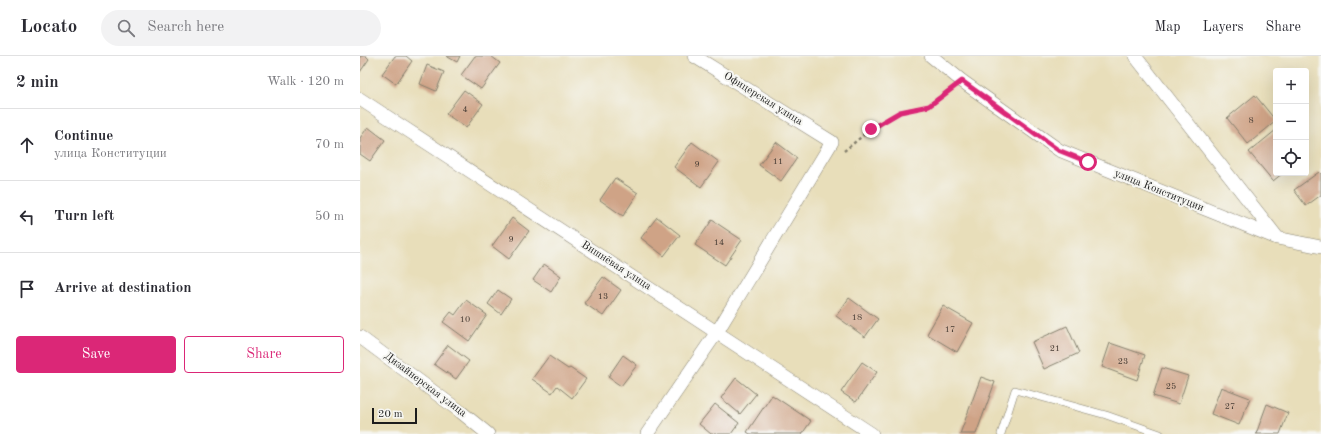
<!DOCTYPE html>
<meta charset="utf-8">
<style>
:root{--surface:#fff;--page:#f2f2f3;--text:#2b2b33;--muted:#7c7c81;--line:#e1e1e2;--accent:#db2777}
body{margin:0;font-family:"Old Standard TT",serif;background:var(--page);color:var(--text)}
.controls{position:absolute;right:12px;top:12px;display:grid;overflow:hidden;border-radius:4px;box-shadow:0 4px 16px #0002}
.controls button{width:36px;height:36px;display:grid;place-items:center;padding:0;border:0;border-bottom:1px solid var(--line);background:var(--surface);color:var(--text);font:20px sans-serif}
.scale{position:absolute;left:12px;bottom:10px;width:45px;box-sizing:border-box;padding-left:4px;border:2px solid #1c1c1c;border-top:0;font-size:11px;line-height:14px;white-space:nowrap;color:#1c1c1c;-webkit-text-stroke:3px #f6f6f2;paint-order:stroke}
.stop{position:absolute;width:12px;height:12px;margin:-9px;border:3px solid #db2777;border-radius:50%;background:#fff}
.stop.end{background:#db2777;border-color:#fff;box-shadow:0 1px 4px #0008}
.list{margin:0;padding:0;list-style:none}
h2{display:flex;justify-content:space-between;align-items:center;height:52px;margin:0;padding:0 16px;font-size:17px}
h2 small{font-size:13px;font-weight:400;color:var(--muted)}
.list li{display:grid;grid-template-columns:26px 1fr auto;gap:12px;align-items:center;box-sizing:border-box;height:72px;padding:0 16px;border-top:1px solid var(--line)}
.list b{display:block;font-size:15px;white-space:nowrap}
.list p{margin:0;font-size:13px;white-space:nowrap;color:var(--muted)}
.list em{font-size:13px;font-style:normal;color:var(--muted)}
.actions{display:flex;gap:8px;padding:12px 16px}
.actions a{flex:1;padding:9px 0;border:1px solid var(--accent);border-radius:4px;text-align:center;font-size:14px;color:var(--accent)}
.actions .main{background:var(--accent);color:#fff}
.icon{flex:none;width:22px;height:22px;fill:none;stroke:currentColor;stroke-width:2;stroke-linecap:round;stroke-linejoin:round}
.map{position:relative;flex:none;width:961px;height:378px;overflow:hidden}
header{display:flex;align-items:center;gap:24px;box-sizing:border-box;height:56px;padding:0 20px;background:var(--surface);border-bottom:1px solid var(--line)}
header strong{font-size:19px}
nav{display:flex;gap:22px;margin-inline-start:auto;font-size:14px}
.search{width:280px;height:36px;background:var(--page);display:flex;align-items:center;gap:10px;box-sizing:border-box;padding:0 14px;border-radius:22px;color:var(--muted);font-size:15px}
main{display:flex}
aside{flex:1;background:var(--surface)}
.map>svg:first-child{display:block}
.building{fill:#cfa386}
.lines{fill:none;stroke-linecap:round;stroke-linejoin:round}
.service-casing{stroke:#827d6b;stroke-width:8}
.minor-casing{stroke:#827d6b;stroke-width:14}
.path{stroke:#827d6b;stroke-width:2.5;stroke-dasharray:3 3;stroke-linecap:butt}
.service{stroke:#fff;stroke-width:7}
.minor{stroke:#fff;stroke-width:13}
.route{stroke:#db2777;stroke-width:5}
.labels{text-anchor:middle;dominant-baseline:central;stroke-width:4;stroke-linejoin:round;paint-order:stroke}
.number-label{font-size:9px;fill:#493e36}
.street-label{font-size:11px;fill:#1c1c1c;stroke:#f6f6f2}
</style>
<header>
<strong>Locato</strong>
<div class="search"><svg class="icon" aria-label="search" viewBox="0 0 24 24"><circle cx="10" cy="10" r="6"/><path d="M15 15l6 6"/></svg>Search here</div>
<nav><a>Map</a><a>Layers</a><a>Share</a></nav>
</header>
<main>
<aside>
<h2>2 min<small>Walk · 120 m</small></h2>
<ul class="list">
<li><svg class="icon" aria-label="ahead" viewBox="0 0 24 24"><path d="M12 20V5M6 11l6-6 6 6"/></svg><div><b>Continue</b><p>улица Конституции</p></div><em>70 m</em></li>
<li><svg class="icon" aria-label="left" viewBox="0 0 24 24"><path d="M17 20v-9H6M10 6l-5 5 5 5"/></svg><div><b>Turn left</b></div><em>50 m</em></li>
<li><svg class="icon" aria-label="arrive" viewBox="0 0 24 24"><path d="M6 21V4h12l-3 4 3 4H6"/></svg><div><b>Arrive at destination</b></div></li>
</ul>
<div class="actions"><a class="main">Save</a><a>Share</a></div>
</aside>
<div class="map">
<svg width="961" height="378" viewBox="0 0 961 378">
<rect width="100%" height="100%" fill="#f6f6f2"/>
<filter id="ink" filterUnits="userSpaceOnUse"><feTurbulence type="fractalNoise" baseFrequency=".025" numOctaves="2"/><feDisplacementMap in="SourceGraphic" scale="8" xChannelSelector="R" yChannelSelector="G"/><feConvolveMatrix kernelMatrix="1 2 1 2 8 2 1 2 1" color-interpolation-filters="sRGB"/></filter>
<filter id="wash" filterUnits="userSpaceOnUse"><feTurbulence type="fractalNoise" baseFrequency=".012" numOctaves="4" result="noise"/><feDisplacementMap in="SourceGraphic" scale="16" xChannelSelector="R" yChannelSelector="G"/><feGaussianBlur stdDeviation="0.9" result="paint"/><feColorMatrix in="noise" values="0 0 0 0 0 0 0 0 0 0 0 0 0 0 0 0 0 1.4 0 .05"/><feComposite in="paint" operator="in"/></filter>
<g filter="url(#wash)">
<rect width="100%" height="100%" fill="#e8deba"/>
<g id="blocks">
<!-- building -->
<path class="building" d="M0,0h6l3,3 -9,13z
M35,0h11l6,5 -16,23 -14,-10z
M86,0h14l-3,6z
M115,0h16l9,7 -19,26 -20,-14z
M67,9l17,7 -8,19 -16,-7z
M104,34l19,14 -17,24 -20,-14z
M895,39l21,26 -28,23 -21,-26z
M8,71l17,13 -15,21 -10,-7v-16z
M916,74v43h7l-10,8 -24,-29z
M332,86l27,20 -18,25 -27,-20z
M416,86l21,16 -16,23 -22,-16z
M959,116l2,2v21l-15,11 -12,-16z
M255,122l23,15 -15,23 -23,-16z
M297,161l23,18 -16,21 -23,-18z
M152,162l17,13 -20,28 -17,-13z
M352,164l30,20 -17,25 -30,-20z
M184,208l17,12 -10,16 -18,-12z
M243,221l18,13 -18,26 -19,-13z
M138,234l13,9 -10,15 -13,-10z
M489,242l29,21 -13,18 -29,-21z
M106,244l21,15 -18,26 -26,-19 8,-10 4,3z
M583,250l30,17 -16,29 -30,-18z
M707,270l12,27 -35,16 -12,-27z
M750,287l35,12 -8,25 -35,-13z
M88,289l21,16 -13,18 -22,-15z
M263,299l14,10 -16,21 -13,-9z
M189,300l19,13 2,-1 16,11 -14,19 -15,-12 -5,7 -20,-14z
M502,306l15,10 -21,30 -15,-10z
M802,312l26,8 -9,28 -26,-8z
M621,321l14,5 -19,52h-16z
M376,322l20,16 -16,20 -19,-16z
M861,331l29,11 -11,27 -28,-11z
M412,339l39,26 -9,13h-52l-3,-2z
M355,348l24,19 -8,11h-20l-12,-10z
M907,348l21,9 -8,21h-24z"/>
</g>
</g>
<g filter="url(#ink)">
<use href="#blocks" fill-opacity="0" stroke="#827d6b" stroke-width="1"/>
<g class="lines">
<defs>
<path id="service" d="M641,378l14,-44 91,25 54,19"/>
<path id="minor" d="M571,0l31,25 97,69 218,88 44,9
M775,0l142,181
M0,43l512,335
M0,281l101,75 27,22
M287,378l70,-102 115,-190 -138,-86"/>
</defs>
<!-- service casing -->
<use href="#service" class="service-casing"/>
<!-- minor casing -->
<use href="#minor" class="minor-casing"/>
<!-- path -->
<path class="path" d="M484,95l27,-22 29,-17 29,-6 22,-17"/>
<!-- service -->
<use href="#service" class="service"/>
<!-- minor -->
<use href="#minor" class="minor"/>
</g>
</g>
<g class="lines" filter="url(#ink)">
<!-- route -->
<path class="route" d="M511,73l29,-17 29,-6 33,-25 96,69 30,12"/>
</g>
<g class="labels">
<!-- number labels -->
<g class="number-label">
<text x="105" y="53">4</text>
<text x="891" y="64">8</text>
<text x="418" y="105">11</text>
<text x="337" y="108">9</text>
<text x="151" y="183">9</text>
<text x="359" y="186">14</text>
<text x="243" y="240">13</text>
<text x="497" y="261">18</text>
<text x="105" y="263">10</text>
<text x="590" y="273">17</text>
<text x="695" y="292">21</text>
<text x="763" y="305">23</text>
<text x="811" y="330">25</text>
<text x="870" y="350">27</text>
</g>
<!-- street labels -->
<g class="street-label">
<text transform="translate(403 43) rotate(32)">Офицерская улица</text>
<text transform="translate(799 135) rotate(22)">улица Конституции</text>
<text transform="translate(256 210) rotate(33)">Вишнёвая улица</text>
<text transform="translate(65 329) rotate(37)">Дизайнерская улица</text>
</g>
</g>
</svg>
<div class="controls">
<button>+</button>
<button>−</button>
<button><svg class="icon" aria-label="locate" viewBox="0 0 24 24"><circle cx="12" cy="12" r="6"/><path d="M12 2v4M12 18v4M2 12h4M18 12h4"/></svg></button>
</div>
<div class="scale">20 m</div>
<div class="stop" style="left:728px;top:106px"></div>
<div class="stop end" style="left:511px;top:73px"></div>
</div>
</main>
